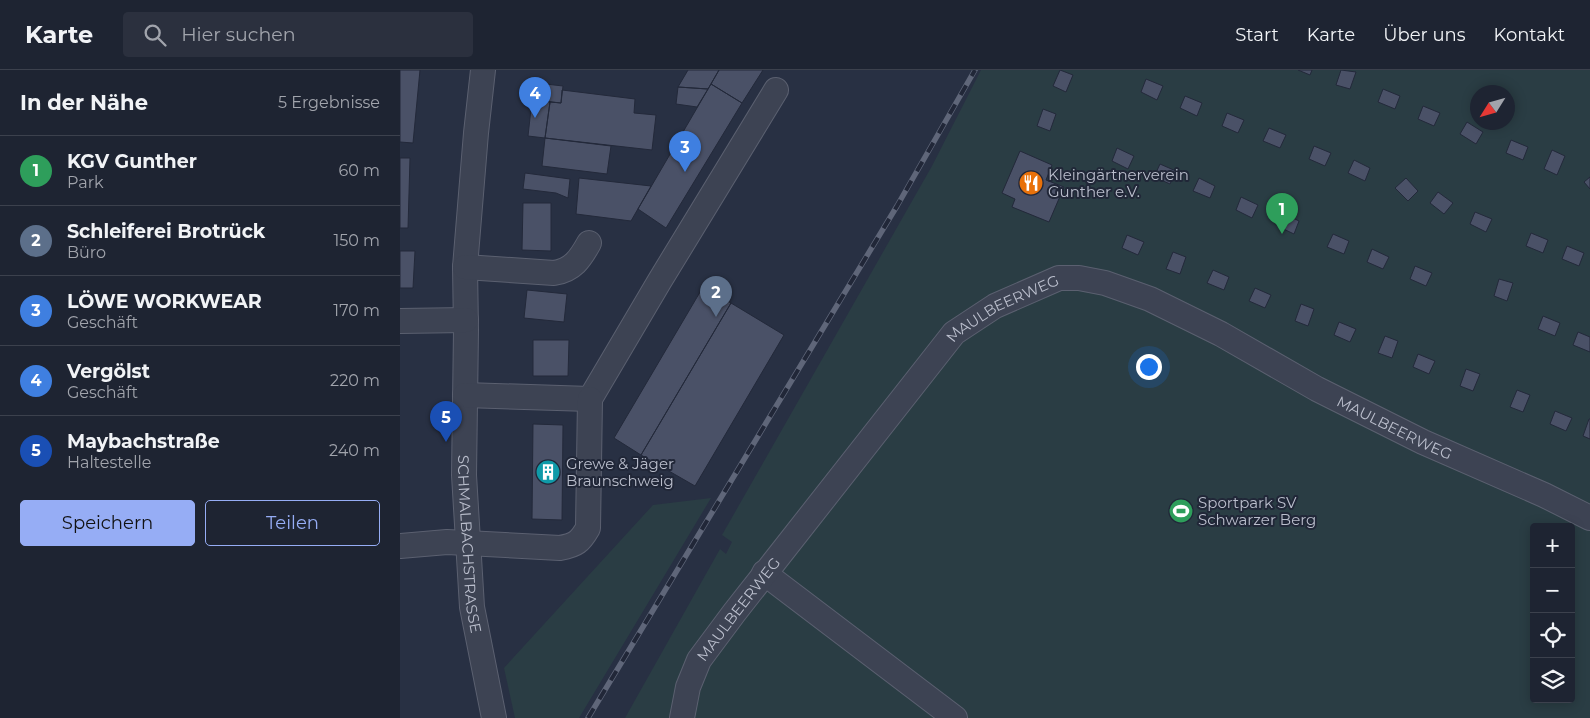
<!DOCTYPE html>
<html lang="de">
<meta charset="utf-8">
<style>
:root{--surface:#1e2432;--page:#2b303e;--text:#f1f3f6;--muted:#a1a4ac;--line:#3c414d;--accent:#96adf5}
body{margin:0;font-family:Montserrat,sans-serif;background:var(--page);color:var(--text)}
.controls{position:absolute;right:15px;bottom:15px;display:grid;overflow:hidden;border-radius:5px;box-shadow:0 2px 12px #0003}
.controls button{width:45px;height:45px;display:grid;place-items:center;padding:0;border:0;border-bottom:1px solid var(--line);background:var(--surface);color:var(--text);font:25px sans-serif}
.compass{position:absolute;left:1070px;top:15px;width:45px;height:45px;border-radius:50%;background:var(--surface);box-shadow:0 2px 12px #0003;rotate:233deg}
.you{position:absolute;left:748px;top:296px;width:18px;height:18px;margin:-12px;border:4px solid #fff;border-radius:50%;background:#1a73e8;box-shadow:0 0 0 8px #1a73e833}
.badge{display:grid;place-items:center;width:32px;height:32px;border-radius:50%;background:var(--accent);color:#fff;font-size:16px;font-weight:700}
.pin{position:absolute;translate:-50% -41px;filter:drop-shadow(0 1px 2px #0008)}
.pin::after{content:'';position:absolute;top:26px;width:18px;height:15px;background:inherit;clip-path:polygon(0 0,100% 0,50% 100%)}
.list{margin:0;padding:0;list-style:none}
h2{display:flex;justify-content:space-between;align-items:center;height:65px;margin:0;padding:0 20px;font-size:21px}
h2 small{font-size:16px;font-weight:400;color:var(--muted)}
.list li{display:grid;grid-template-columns:32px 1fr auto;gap:15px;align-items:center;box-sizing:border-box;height:70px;padding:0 20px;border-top:1px solid var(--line)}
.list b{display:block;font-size:19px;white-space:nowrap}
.list p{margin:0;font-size:16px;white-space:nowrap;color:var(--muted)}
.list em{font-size:16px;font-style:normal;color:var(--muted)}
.actions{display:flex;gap:10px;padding:15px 20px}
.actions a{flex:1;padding:11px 0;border:1px solid var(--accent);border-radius:5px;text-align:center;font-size:18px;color:var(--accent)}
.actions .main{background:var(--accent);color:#111}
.icon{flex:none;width:28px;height:28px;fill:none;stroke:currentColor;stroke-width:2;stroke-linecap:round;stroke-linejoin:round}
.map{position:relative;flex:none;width:1190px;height:648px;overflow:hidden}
header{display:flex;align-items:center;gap:30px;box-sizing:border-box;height:70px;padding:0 25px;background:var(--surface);border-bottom:1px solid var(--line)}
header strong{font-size:24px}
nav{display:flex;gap:28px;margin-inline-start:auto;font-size:18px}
.search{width:350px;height:45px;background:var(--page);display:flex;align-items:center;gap:12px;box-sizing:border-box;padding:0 18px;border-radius:5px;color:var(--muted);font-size:19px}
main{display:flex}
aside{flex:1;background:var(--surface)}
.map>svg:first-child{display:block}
.green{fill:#2a3d44;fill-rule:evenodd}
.building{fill:#4a5167;stroke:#23293a}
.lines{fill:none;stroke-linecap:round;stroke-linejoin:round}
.minor-casing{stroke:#5b6070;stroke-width:26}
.minor{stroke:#3d4353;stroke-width:24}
.rail-casing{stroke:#5f6679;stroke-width:5.5}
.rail{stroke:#212738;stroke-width:4;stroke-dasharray:11;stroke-linecap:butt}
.labels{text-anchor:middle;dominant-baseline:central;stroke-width:4;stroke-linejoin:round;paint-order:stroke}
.poi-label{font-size:15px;fill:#babecc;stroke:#212738;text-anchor:start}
.street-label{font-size:15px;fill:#babecc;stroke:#212738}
</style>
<header>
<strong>Karte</strong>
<div class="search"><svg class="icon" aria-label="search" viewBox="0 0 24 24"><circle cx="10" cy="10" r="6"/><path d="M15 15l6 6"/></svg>Hier suchen</div>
<nav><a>Start</a><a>Karte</a><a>Über uns</a><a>Kontakt</a></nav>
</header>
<main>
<aside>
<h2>In der Nähe<small>5 Ergebnisse</small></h2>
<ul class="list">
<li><span class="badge" style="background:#2e9e5b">1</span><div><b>KGV Gunther</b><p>Park</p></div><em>60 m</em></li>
<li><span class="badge" style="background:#5c6f8a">2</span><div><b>Schleiferei Brotrück</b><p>Büro</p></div><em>150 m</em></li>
<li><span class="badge" style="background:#3f7fe0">3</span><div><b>LÖWE WORKWEAR</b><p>Geschäft</p></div><em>170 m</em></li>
<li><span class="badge" style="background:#3f7fe0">4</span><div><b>Vergölst</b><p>Geschäft</p></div><em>220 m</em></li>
<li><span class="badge" style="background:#1a4fb4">5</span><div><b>Maybachstraße</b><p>Haltestelle</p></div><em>240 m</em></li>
</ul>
<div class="actions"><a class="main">Speichern</a><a>Teilen</a></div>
</aside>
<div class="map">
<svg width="1190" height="648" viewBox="0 0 1190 648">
<rect width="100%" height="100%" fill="#283043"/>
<!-- green -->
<path class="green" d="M581,0h609v648h-965l95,-169 6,5 6,-12 -10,-7 210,-369zM1078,22h30v30h-30zM1134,457h37v172h-37z
M311,428l-132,220h-64l-11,-50 149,-163z"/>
<!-- building -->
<path class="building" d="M0,0h20l-7,73 -13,-1z
M288,0h31l-11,19 -30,-2z
M319,0h44l-21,33 -31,-19z
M660,0l13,5 -7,17 -13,-6z
M898,0h14l-2,5z
M941,0l15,2 -6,17 -14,-4z
M746,9l17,7 -6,14 -16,-8z
M128,12l35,4 -2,17 -35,-4z
M311,14l31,19 -76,125 -28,-19z
M278,17l30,2 -11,18 -21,-3z
M983,19l17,7 -5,13 -17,-7z
M162,20l73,9 -1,14 22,2 -4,35 -107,-12 5,-36 11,1z
M785,26l17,7 -5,13 -17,-8z
M132,30l18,2 -5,36 -17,-2z
M1023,36l17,7 -6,13 -16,-7z
M643,39l13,5 -6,17 -13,-5z
M827,43l17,7 -6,13 -16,-7z
M1067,52l16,10 -7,12 -16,-10z
M869,58l17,7 -6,13 -17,-7z
M145,68l66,8 -4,28 -65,-8z
M1111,70l17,7 -5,13 -17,-7z
M914,76l17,7 -6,13 -16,-7z
M717,78l17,8 -6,13 -16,-8z
M1152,80l13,6 -8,19 -13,-6z
M620,81l32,14 -6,15 18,7 -15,35 -37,-15 3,-8 -13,-6z
M0,88h10l-2,70h-8z
M954,90l16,8 -5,13 -17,-8z
M760,94l16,7 -6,13 -16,-7z
M125,103l45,6 -2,19 -12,-5 -33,-4z
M1190,107v12l-6,-7z
M179,108l72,8 -20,35 -55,-7z
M799,108l16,8 -5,12 -17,-7z
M1006,108l12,13 -10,10 -13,-13z
M1038,122l15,11 -9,11 -14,-11z
M841,127l17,8 -6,13 -16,-8z
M123,133h28v48l-29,-1z
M1075,142l17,7 -6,13 -16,-8z
M883,143l16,8 -5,13 -17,-8z
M1131,163l17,7 -5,13 -17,-7z
M933,164l16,7 -5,13 -17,-7z
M727,165l17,7 -6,13 -16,-7z
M1167,176l17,7 -5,13 -17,-7z
M972,179l17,8 -6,12 -16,-7z
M0,181h15l-2,37h-13z
M773,182l13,5 -6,17 -14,-5z
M1015,196l17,7 -6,13 -16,-7z
M813,200l16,7 -5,13 -17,-7z
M1099,209l14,4 -6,18 -13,-5z
M303,217l28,16 -90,152 -27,-17z
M855,218l16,7 -6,13 -16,-7z
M127,220l40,4 -3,28 -40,-4z
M331,233l53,32 -89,151 -54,-31z
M901,234l13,5 -6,17 -13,-5z
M1143,246l17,7 -5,13 -17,-7z
M939,252l17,7 -6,13 -16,-7z
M1178,262l12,5v15l-17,-7z
M985,266l13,5 -6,17 -14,-5z
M133,270h36l-1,36h-35z
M1018,284l17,7 -6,13 -16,-7z
M1066,299l14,5 -7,17 -13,-5z
M1117,320l13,5 -7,17 -13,-5z
M1155,341l17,7 -6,13 -16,-7z
M1189,349h1v20l-7,-3z
M133,354l30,1 -1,95 -30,-1z"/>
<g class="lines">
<defs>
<g id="minor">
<path id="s1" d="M83,0l-7,63 -11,134 1,63 -2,145 8,132 22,111"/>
<path d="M65,197l89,6c19,-3 26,-14 35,-30"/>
<path d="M0,251l66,-1"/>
<path d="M65,325l125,4 69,-117 117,-192"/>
<path d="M0,476l47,-4 113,6c16,-3 20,-6 28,-20l2,-129"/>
<path d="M364,503l191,145"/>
<path id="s2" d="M282,648l6,-31 11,-27 35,-47 220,-280 41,-27 64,-28h20l26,5 45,16 71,35 96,55 106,53 121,53 46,23"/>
</g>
</defs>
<!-- minor casing -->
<use href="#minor" class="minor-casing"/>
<!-- minor -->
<use href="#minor" class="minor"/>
<defs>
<path id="rail" d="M188,648l309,-512 78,-136"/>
</defs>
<!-- rail casing -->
<use href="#rail" class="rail-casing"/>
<!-- rail -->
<use href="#rail" class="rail"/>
</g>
<!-- icons -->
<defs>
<symbol id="restaurant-disc" viewBox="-11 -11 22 22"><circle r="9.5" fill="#e8710a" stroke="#212738"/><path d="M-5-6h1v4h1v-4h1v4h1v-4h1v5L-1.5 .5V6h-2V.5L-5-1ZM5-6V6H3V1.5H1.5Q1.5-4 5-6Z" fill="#fff"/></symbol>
<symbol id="building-disc" viewBox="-11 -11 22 22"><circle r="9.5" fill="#0f9aa8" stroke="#212738"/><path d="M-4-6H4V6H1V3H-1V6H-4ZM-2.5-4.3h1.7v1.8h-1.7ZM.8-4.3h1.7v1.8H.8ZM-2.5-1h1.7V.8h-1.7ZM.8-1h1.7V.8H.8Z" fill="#fff"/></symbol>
<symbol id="stadium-disc" viewBox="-11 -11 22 22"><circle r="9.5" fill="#2e9e5b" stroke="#212738"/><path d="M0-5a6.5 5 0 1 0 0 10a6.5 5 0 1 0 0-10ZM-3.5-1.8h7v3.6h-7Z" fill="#fff"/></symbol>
</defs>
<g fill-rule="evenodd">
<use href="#restaurant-disc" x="617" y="99" width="28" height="28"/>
<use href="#building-disc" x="134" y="388" width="28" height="28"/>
<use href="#stadium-disc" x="767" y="427" width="28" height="28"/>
</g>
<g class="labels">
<!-- poi labels -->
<g class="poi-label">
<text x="648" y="104">Kleingärtnerverein<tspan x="648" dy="17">Gunther e.V.</tspan></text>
<text x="166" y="393">Grewe &amp; Jäger<tspan x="166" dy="17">Braunschweig</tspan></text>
<text x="798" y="432">Sportpark SV<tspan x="798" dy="17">Schwarzer Berg</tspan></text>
</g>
<!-- street labels -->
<g class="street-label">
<text stroke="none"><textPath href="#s2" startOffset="530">MAULBEERWEG</textPath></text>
<text stroke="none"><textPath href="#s2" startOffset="965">MAULBEERWEG</textPath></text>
<text stroke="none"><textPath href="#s1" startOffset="475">SCHMALBACHSTRASSE</textPath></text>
<text stroke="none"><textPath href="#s2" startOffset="125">MAULBEERWEG</textPath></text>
</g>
</g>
</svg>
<div class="controls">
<button>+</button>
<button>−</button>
<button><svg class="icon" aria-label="locate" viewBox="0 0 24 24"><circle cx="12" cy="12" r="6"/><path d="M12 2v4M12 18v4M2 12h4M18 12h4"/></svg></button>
<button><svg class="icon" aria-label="layers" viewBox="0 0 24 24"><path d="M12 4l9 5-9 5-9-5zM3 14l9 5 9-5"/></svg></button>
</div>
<svg class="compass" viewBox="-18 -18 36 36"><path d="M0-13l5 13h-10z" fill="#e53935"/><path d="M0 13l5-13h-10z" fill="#a1a4ac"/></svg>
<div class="you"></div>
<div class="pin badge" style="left:882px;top:164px;background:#2e9e5b">1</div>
<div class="pin badge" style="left:316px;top:247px;background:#5c6f8a">2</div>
<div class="pin badge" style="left:285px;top:102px;background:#3f7fe0">3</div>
<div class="pin badge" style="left:135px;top:48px;background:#3f7fe0">4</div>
<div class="pin badge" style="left:46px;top:372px;background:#1a4fb4">5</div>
</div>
</main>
